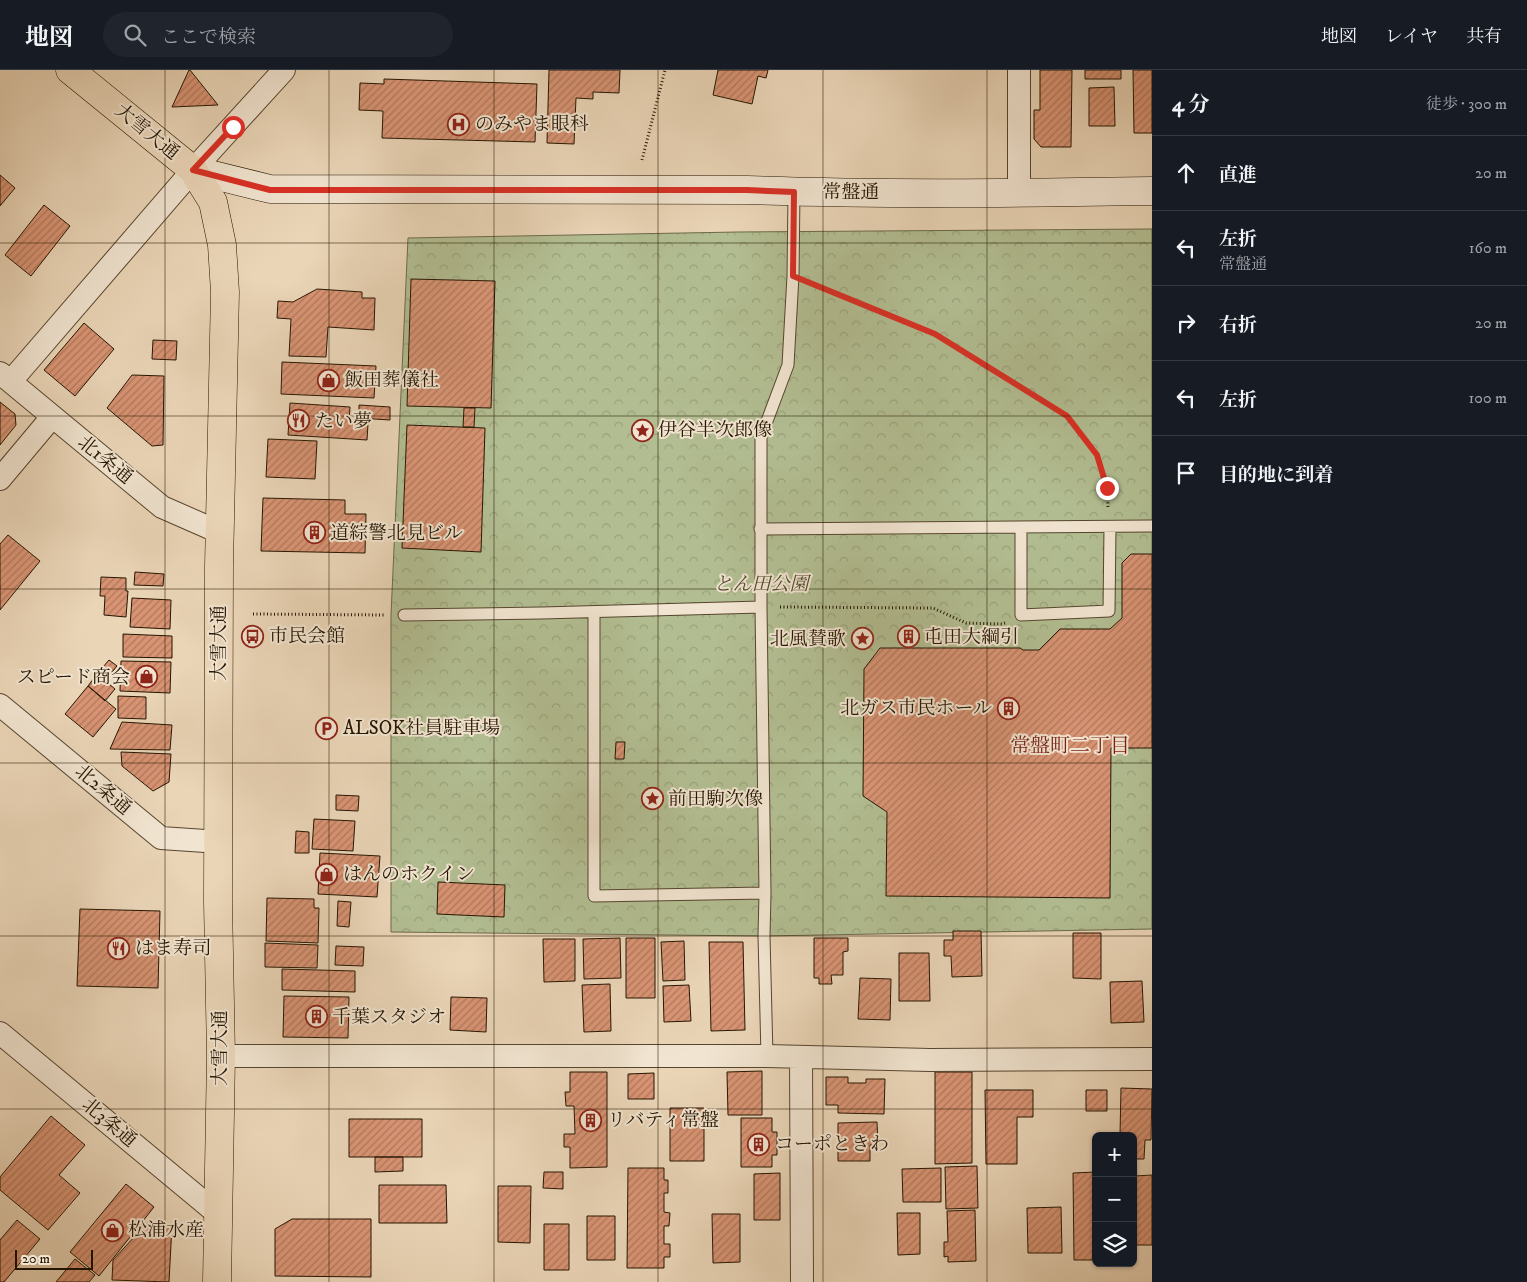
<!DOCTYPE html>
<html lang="ja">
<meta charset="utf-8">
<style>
:root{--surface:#171b24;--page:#20242c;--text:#f1f3f6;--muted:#9ea1a6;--line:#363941}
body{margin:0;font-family:"IM FELL DW Pica","Noto Serif JP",serif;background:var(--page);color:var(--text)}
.controls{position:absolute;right:15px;bottom:15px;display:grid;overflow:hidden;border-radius:8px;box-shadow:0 1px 4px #0004}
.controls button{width:45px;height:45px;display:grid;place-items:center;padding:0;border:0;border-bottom:1px solid var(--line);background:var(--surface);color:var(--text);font:25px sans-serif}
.scale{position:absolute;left:15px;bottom:12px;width:78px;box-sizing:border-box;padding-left:5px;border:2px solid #251501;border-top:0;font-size:14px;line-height:18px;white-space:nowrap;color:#251501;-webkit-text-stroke:4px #f1e4d0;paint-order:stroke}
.stop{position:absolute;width:15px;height:15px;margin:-11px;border:4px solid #d93025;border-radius:50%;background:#fff}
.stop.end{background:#d93025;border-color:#fff;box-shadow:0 1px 5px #0008}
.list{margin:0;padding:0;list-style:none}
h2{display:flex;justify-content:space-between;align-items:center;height:65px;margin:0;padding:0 20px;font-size:21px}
h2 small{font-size:16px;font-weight:400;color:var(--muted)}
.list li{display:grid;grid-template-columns:32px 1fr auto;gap:15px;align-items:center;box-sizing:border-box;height:75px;padding:0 20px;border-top:1px solid var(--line)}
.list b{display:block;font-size:19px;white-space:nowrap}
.list p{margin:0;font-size:16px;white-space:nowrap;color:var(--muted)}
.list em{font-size:16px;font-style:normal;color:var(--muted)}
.icon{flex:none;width:28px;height:28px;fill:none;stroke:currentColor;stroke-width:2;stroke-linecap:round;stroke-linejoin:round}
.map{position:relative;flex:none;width:1152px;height:1212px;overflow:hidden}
header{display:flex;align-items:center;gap:30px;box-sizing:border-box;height:70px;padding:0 25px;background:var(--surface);border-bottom:1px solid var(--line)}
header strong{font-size:24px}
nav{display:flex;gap:28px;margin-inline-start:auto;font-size:18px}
.search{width:350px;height:45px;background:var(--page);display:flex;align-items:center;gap:12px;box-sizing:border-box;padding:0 18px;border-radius:28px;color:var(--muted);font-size:19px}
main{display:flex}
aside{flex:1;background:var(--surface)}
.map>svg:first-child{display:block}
.park{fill:url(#park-crowns);stroke:#6c6a4a}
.building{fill:url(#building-hatch);stroke:#251501}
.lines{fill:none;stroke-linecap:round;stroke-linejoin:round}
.service-casing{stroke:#56452e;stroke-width:13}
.minor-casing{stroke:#56452e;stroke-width:24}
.secondary-casing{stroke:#251501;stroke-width:29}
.trunk-casing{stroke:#251501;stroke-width:29}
.path{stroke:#251501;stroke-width:3;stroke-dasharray:1 2.5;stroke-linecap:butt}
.service{stroke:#f1e4d0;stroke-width:11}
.minor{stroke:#f1e4d0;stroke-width:22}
.secondary{stroke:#f1e4d0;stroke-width:28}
.trunk{stroke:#ead5b7;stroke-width:28}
.route{stroke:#d93025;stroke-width:6}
.grid{fill:none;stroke:#251501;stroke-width:1;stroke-opacity:0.55}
.labels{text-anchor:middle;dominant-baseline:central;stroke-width:4;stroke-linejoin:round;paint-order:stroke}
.poi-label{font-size:19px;fill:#251501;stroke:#f1e4d0;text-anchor:start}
.street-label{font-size:19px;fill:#251501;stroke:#f1e4d0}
.park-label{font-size:19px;font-style:italic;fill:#4f482c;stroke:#f1e4d0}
.neighbourhood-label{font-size:20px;fill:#7a1f14;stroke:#f1e4d0}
</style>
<header>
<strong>地図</strong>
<div class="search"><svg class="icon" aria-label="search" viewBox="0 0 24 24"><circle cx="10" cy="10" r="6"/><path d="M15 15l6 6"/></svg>ここで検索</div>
<nav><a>地図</a><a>レイヤ</a><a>共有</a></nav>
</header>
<main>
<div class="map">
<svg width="1152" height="1212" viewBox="0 0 1152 1212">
<defs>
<pattern id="park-crowns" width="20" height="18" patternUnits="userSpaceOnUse" patternTransform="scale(1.25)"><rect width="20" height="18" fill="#b2be92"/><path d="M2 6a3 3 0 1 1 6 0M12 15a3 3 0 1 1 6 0" fill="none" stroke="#99a27c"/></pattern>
<pattern id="building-hatch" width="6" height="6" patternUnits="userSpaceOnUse" patternTransform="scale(1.25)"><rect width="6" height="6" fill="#d99474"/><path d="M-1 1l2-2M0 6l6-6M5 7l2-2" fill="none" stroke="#b0785d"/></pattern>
</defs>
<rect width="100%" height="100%" fill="#ead5b7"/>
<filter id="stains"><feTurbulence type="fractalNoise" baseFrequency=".004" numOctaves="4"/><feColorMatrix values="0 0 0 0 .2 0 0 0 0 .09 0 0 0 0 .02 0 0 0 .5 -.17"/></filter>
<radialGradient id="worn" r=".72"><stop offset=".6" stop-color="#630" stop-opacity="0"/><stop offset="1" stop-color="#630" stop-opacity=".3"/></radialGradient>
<!-- park -->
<path class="park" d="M1152,159v700l-388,7 -373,-4v-317l17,-377 330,-6z"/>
<!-- building -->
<path class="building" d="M189,0h1l28,35 -46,2z
M549,0h71l-1,23 -26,-1v7l-17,-1 -2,46 -27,-1z
M718,0h50l-2,8 -8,-2 -6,28 -39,-9z
M1040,0h32l-1,77h-30l-7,-8v-29h6z
M1085,0h36v9h-36z
M1133,0h19v63h-18z
M384,9l153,5 -2,58 -153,-4 1,-27 -24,-1 1,-27 24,1z
M1114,17l1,39h-26v-38z
M0,105l15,13 -15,18z
M44,135l26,21 -39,50 -26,-21z
M411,209l84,2 -4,127 -84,-2z
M317,219l45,3v6h13l-1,32 -46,-3 -2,30 -37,-1 2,-37 -14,-1 1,-17 15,1z
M84,253l30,26 -39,47 -31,-26z
M153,270l24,1 -1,19 -24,-1z
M282,292l94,4 -2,32 -93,-4z
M132,305l32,1 -1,69 -11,1 -45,-38z
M0,332l15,12 1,11 -16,20z
M290,333l60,4 -1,16 19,1 -1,16 -79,-5z
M359,335l31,2v13l-31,-2z
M464,338h11l-1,19h-11z
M407,355l78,3 -4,124 -79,-4z
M268,369l49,2 -2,38 -49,-2z
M263,428l82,2v14h21l-1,39 -104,-2z
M8,465l32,26 -40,49v-66z
M1131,484h21v194h-41l-1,150 -224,-2 1,-84 -24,-16 1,-127 16,-21h140l3,2h16l21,-21h50l12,-11v-55z
M135,502l29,2 -1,12 -29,-1z
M101,507l25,1v13h2l-2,26 -22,-2 1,-19h-5z
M132,528l39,2 -1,29 -40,-2z
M901,559l14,1v14h-14z
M123,564l49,2v22l-49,-1z
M109,590l8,6 -12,15 -8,-7z
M121,591l50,1 -1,31 -50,-2z
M97,604l18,15 -10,12 -17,-15z
M88,616l28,23 -23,28 -28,-23z
M118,626l28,1v22l-28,-1z
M122,652l50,3 -2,25 -60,-1z
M616,672h9l-1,17h-9z
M121,682l50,2 -2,28 -16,9 -31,-25z
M336,725l23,1 -1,15 -22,-1z
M314,749l41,2 -2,30 -41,-2z
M296,761l13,1v21h-14z
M320,783l60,3 -3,41 -59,-3z
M438,812l67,3 -1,32 -67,-3z
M267,828l47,1v9h5l-1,35 -52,-2z
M338,831l13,1 -2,25 -12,-1z
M80,839l80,2 -2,77 -81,-2z
M953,861h28l1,45 -30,1 -1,-21h-7v-16h9z
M1073,863h28v46l-28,-1z
M620,868l1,40 -37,1 -1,-40z
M626,868h29v60h-29z
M814,868h34v13l-5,1v23h-12l1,9h-13v-6h-5z
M543,869h32v42l-31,1z
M684,871l1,39 -22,1 -2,-39z
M709,872h34l2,88 -34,1z
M265,873l53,2 -1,23 -52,-1z
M336,876l28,1 -1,19 -28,-1z
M899,883h30l1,48h-31z
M282,899l73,2v21l-73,-2z
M860,908l31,1 -1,41 -32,-1z
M1142,911l2,41 -33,1 -1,-41z
M610,914l1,47 -27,1 -2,-47z
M689,915l2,36 -27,1 -1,-36z
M284,926l65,1 -1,41 -65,-1z
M451,927l36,1 -1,34 -36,-2z
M762,1001v44h-34l-1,-43z
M570,1002h37v95l-37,1v-21h-6v-13h11l-1,-28h-8l-1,-14h5z
M935,1002h37v91l-37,1z
M654,1003v26h-26v-25z
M826,1007h22v6h18v-4h19l-1,35 -46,-1v-8h-12z
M1121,1018l31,1 -1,51h-6l-1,19h-11v-23h-18l5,-1z
M985,1020h48v27h-16v47h-31z
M1086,1020h21v21h-21z
M670,1038h34v53h-34z
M51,1046l34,29 -26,30 21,18 -32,37 -48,-40v-13z
M741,1048h31v14h5v23h-5v12h-31z
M349,1049h73v38h-73z
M877,1052l1,23h-8v16h-32v-38z
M375,1087h28v14l-28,1z
M977,1096l1,42 -32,1 -1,-42z
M628,1098h36v12h4v13h-4v19l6,1 -1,13h-5v18h6v13h-6v11h-37z
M941,1098v34h-38l-1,-33z
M544,1102h19v17l-20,-1z
M1096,1102v88h-22l-1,-87z
M780,1103v47h-26v-46z
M1152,1105v70h-16l-1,-69z
M126,1114l28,23 -55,69 -29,-24z
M379,1115h67l1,38h-68z
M498,1116h33l-1,57 -32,-1z
M1061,1137l1,46h-34l-1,-45z
M975,1140l1,51 -28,1v-6l-4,1v-15h4l-1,-31z
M897,1143h23v41l-22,1z
M712,1144h28v48l-27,1z
M587,1146h28v44h-28z
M292,1149h79v58l-96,-1v-47z
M17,1150l23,19 -36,43h-4v-42z
M147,1153l25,2 -3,57 -57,-2 1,-20z
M544,1154h25v46h-25z
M75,1189l20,16 -6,7h-33z"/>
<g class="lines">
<defs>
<path id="service" d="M1021,457v88l88,-4 1,-84
M760,459l392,-3
M594,542v284l171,-3
M404,545l138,-2 219,-6
M767,986l-3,-120 1,-43 -4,-286v-170l27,-72 5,-89 1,-84"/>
<path id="minor" d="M1019,0v123
M0,303l162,134 57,25
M11,311l182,-211 91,-100
M0,409l52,-62
M0,635l161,133 59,4
M0,963l218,181
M221,986h546l163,4 222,-1
M801,987l1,225"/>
<path id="secondary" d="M193,100l77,19 477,1c135,5 270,3 405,1"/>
<path id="trunk" d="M70,0l123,100 20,32 9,43 3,47 -6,274 -1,336 3,154 -4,226"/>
</defs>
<!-- service casing -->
<use href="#service" class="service-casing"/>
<!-- minor casing -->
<use href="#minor" class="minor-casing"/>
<!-- secondary casing -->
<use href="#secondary" class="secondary-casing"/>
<!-- trunk casing -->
<use href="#trunk" class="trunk-casing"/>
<!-- path -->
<path class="path" d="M642,90l23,-90
M810,213l125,51 132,82 30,39 10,33 1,20
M780,537l153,1 33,15 36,1 3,-1
M253,544l133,1"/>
<!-- service -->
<use href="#service" class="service"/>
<!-- minor -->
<use href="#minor" class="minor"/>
<!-- secondary -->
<use href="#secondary" class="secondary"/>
<!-- trunk -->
<use href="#trunk" class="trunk"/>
</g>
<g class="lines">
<!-- route -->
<path class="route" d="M233,57l-40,43 77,20h477l47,2 -1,84 142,58 132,82 30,39 10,33"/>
</g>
<!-- grid -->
<path class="grid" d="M165,0v1212M329,0v1212M494,0v1212M658,0v1212M823,0v1212M987,0v1212M0,173h1152M0,346h1152M0,519h1152M0,693h1152M0,866h1152M0,1039h1152"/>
<!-- icons -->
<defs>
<symbol id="hospital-ring" viewBox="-11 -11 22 22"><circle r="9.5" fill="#f1e4d0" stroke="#8f2418" stroke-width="1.5"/><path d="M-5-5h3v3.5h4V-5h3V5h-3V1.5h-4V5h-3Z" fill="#8f2418"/></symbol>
<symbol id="shop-ring" viewBox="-11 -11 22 22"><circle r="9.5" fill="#f1e4d0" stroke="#8f2418" stroke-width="1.5"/><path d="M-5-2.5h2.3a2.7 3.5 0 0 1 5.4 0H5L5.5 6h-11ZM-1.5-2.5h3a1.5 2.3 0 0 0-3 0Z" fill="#8f2418"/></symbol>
<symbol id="restaurant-ring" viewBox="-11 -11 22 22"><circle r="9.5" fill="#f1e4d0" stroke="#8f2418" stroke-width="1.5"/><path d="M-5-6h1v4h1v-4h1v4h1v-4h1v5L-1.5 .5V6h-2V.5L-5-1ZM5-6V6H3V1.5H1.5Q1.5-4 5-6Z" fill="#8f2418"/></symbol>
<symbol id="sight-ring" viewBox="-11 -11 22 22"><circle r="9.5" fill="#f1e4d0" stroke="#8f2418" stroke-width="1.5"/><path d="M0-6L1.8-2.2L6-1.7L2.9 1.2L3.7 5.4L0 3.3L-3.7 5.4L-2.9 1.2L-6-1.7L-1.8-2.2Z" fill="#8f2418"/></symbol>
<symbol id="building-ring" viewBox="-11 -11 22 22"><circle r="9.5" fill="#f1e4d0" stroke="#8f2418" stroke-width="1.5"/><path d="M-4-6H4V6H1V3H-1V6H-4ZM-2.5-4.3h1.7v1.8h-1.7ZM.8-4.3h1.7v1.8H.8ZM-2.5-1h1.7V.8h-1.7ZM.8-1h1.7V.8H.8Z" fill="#8f2418"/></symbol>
<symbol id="bus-ring" viewBox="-11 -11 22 22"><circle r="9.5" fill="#f1e4d0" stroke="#8f2418" stroke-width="1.5"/><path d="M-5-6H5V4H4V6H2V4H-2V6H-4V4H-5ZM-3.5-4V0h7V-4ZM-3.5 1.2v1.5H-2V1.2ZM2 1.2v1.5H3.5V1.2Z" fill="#8f2418"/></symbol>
<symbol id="parking-ring" viewBox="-11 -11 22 22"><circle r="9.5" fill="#f1e4d0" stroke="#8f2418" stroke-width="1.5"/><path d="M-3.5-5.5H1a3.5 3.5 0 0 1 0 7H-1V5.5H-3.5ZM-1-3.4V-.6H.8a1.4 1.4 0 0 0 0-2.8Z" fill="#8f2418"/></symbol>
</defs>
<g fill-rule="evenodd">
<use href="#hospital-ring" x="446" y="42" width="25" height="25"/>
<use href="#shop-ring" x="316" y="298" width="25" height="25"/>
<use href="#restaurant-ring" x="286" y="338" width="25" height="25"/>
<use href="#sight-ring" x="630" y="348" width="25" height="25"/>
<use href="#building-ring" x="302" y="450" width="25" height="25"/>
<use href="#bus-ring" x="240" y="554" width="25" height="25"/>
<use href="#building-ring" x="896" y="554" width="25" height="25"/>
<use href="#sight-ring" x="850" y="556" width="25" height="25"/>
<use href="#shop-ring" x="134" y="594" width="25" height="25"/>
<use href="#building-ring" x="996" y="626" width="25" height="25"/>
<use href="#parking-ring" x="314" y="646" width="25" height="25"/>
<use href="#sight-ring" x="640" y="716" width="25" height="25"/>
<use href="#shop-ring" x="314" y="792" width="25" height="25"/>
<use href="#restaurant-ring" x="106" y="866" width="25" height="25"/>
<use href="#building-ring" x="304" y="934" width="25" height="25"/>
<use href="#building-ring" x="578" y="1038" width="25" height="25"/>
<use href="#building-ring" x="746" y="1062" width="25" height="25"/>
<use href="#shop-ring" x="100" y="1148" width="25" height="25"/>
</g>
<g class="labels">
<!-- poi labels -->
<g class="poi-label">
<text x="475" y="54">のみやま眼科</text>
<text x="344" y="310">飯田葬儀社</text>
<text x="315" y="351">たい夢</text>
<text x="658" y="360">伊谷半次郎像</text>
<text x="330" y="463">道綜警北見ビル</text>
<text x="269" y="566">市民会館</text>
<text x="924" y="567">屯田大綱引</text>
<text x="846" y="569" text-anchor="end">北風賛歌</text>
<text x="130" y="607" text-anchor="end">スピード商会</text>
<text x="992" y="638" text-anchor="end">北ガス市民ホール</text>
<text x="343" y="658">ALSOK社員駐車場</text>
<text x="668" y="729">前田駒次像</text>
<text x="343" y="804">はんのホクイン</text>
<text x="135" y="878">はま寿司</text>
<text x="332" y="947">千葉スタジオ</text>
<text x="607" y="1050">リバティ常盤</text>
<text x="775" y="1074">コーポときわ</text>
<text x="128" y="1160">松浦水産</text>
</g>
<!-- street labels -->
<g class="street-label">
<text transform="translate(147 62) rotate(39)">大雪大通</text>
<text x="851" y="122">常盤通</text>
<text transform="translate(105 390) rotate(39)">北1条通</text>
<text transform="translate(219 573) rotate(-90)">大雪大通</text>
<text transform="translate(103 720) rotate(40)">北2条通</text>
<text transform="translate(220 978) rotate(-90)">大雪大通</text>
<text transform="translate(109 1053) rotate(40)">北3条通</text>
</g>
<!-- park labels -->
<g class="park-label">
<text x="761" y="514">とん田公園</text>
</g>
<!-- neighbourhood labels -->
<g class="neighbourhood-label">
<text x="1070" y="676">常盤町二丁目</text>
</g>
</g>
<rect width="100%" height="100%" filter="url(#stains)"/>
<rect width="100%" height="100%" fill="url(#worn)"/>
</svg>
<div class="controls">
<button>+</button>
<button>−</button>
<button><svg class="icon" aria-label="layers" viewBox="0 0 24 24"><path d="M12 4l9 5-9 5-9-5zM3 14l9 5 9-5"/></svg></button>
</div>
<div class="scale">20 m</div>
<div class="stop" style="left:233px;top:57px"></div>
<div class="stop end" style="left:1107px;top:418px"></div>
</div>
<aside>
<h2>4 分<small>徒歩 · 300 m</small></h2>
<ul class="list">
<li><svg class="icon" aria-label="ahead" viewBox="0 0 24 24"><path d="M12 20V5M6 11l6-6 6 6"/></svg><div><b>直進</b></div><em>20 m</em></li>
<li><svg class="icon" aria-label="left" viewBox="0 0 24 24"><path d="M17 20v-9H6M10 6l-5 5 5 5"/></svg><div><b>左折</b><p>常盤通</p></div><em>160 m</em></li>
<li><svg class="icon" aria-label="right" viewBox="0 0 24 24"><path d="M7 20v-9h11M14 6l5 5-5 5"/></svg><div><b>右折</b></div><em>20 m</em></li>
<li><svg class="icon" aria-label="left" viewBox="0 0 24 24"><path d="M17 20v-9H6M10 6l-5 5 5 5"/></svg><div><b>左折</b></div><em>100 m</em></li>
<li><svg class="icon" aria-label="arrive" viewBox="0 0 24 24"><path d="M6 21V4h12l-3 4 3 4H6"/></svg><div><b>目的地に到着</b></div></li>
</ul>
</aside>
</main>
